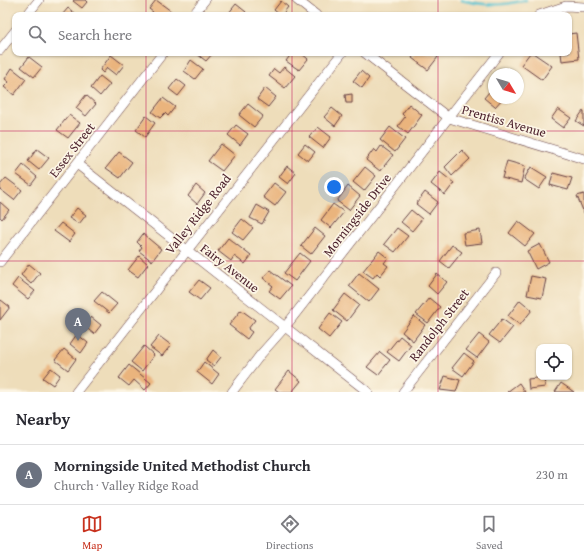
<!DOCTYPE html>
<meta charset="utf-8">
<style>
:root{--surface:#fff;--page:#f7f7f7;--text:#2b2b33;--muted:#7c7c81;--line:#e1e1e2;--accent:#c8321e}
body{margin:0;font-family:"Gentium Book Plus",serif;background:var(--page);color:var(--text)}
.controls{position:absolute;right:12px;bottom:12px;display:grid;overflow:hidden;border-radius:8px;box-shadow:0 1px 3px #0004}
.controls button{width:36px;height:36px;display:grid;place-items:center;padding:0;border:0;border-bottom:1px solid var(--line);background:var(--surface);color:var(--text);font:20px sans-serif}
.compass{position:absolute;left:488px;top:68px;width:36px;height:36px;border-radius:50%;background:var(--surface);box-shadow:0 1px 3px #0004;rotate:128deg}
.you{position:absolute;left:334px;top:187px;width:14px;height:14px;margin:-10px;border:3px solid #fff;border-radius:50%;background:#1a73e8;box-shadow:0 0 0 6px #1a73e833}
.badge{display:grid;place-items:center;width:26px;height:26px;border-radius:50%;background:var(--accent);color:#fff;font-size:13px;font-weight:700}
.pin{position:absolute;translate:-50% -33px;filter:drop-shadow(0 1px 2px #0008)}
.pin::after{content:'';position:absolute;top:21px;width:14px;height:12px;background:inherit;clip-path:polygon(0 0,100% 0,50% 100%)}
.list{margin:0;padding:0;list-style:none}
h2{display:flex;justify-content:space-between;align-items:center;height:52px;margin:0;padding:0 16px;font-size:17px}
h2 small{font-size:13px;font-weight:400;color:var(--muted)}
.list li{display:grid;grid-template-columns:26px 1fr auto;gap:12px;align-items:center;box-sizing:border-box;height:60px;padding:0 16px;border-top:1px solid var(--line)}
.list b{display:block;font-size:15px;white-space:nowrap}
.list p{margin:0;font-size:13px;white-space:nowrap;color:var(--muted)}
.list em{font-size:13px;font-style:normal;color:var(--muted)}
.icon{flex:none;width:22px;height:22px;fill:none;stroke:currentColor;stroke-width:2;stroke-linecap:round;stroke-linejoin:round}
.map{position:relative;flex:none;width:584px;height:392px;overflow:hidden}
.search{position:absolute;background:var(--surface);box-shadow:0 1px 3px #0004;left:12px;right:12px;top:12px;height:44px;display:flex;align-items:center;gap:10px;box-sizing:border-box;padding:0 14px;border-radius:8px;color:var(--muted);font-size:15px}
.sheet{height:112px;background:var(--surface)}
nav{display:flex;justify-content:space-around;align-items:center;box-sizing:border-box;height:56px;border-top:1px solid var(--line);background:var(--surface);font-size:11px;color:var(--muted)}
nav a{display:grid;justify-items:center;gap:2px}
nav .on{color:var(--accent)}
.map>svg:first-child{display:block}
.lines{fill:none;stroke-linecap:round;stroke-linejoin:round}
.stream{stroke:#57c2d1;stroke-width:2.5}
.building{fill:#eab47d}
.street-casing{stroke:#633c40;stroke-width:10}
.street{stroke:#fff;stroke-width:9}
.grid{fill:none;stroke:#c2185b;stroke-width:1;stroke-opacity:0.55}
.labels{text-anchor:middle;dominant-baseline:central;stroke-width:3.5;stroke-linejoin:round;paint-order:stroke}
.street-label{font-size:13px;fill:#4a1f2b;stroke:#fcf5e5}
</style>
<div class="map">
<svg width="584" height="392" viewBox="0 0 584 392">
<rect width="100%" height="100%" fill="#fcf5e5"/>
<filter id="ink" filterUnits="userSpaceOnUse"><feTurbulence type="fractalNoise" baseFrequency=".025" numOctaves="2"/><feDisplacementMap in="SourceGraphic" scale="8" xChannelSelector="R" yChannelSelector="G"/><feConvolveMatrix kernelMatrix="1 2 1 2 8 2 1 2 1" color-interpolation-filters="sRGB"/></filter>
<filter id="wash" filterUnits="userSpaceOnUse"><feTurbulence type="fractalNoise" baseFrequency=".012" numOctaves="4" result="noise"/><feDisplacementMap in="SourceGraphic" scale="16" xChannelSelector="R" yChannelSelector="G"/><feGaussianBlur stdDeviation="0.9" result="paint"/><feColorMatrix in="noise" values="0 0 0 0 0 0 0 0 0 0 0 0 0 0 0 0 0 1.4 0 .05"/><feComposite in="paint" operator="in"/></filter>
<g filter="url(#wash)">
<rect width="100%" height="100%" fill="#eeddba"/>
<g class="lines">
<!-- stream -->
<path class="stream" d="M461,0c24,6 41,6 65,0"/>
</g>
<g id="blocks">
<!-- building -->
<path class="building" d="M74,0h11l2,2 -5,6 -9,-7z
M156,0l15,11 -4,4h-16l2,-3 -4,-3z
M281,1l7,6 -6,8h-2l-6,-5z
M236,4l10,8 -2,3 -16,-1z
M68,8l9,7h-15z
M576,33l3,26 -17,2 -1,-8h8v-19z
M198,53h15l-7,8 -9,-7z
M292,53h9l7,6 -9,11 -13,-9z
M415,53h17l6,4 -10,13 -16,-12z
M530,53h3l19,13 -10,14 -21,-15z
M111,55l13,10 -8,10 -9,-7 -4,5 -3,-3z
M29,57l13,10 -8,10 -13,-10z
M191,60l12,9 -8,10 -11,-8z
M284,67l11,9 -10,12 -16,-12 5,-7 5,4z
M12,68l14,11 -12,16 -10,-8 5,-5 -4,-3z
M361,71l8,7 -7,10 -9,-7z
M100,76l10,8 -10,12 -9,-8z
M177,79l9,7 -8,10 -9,-7z
M494,86v12h9l-8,9 -11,-9z
M265,88l11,9 -8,10 -11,-8z
M352,94v9h-6l-1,-8z
M86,95l10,9 -10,12 -10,-8z
M163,98l12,9 -7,9 -3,-3 -5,5 -8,-6z
M248,104l15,12 -9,11 -15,-12z
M409,104l13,11 -14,19 -10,-8 7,-9 -3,-3z
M332,108l10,8 -7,10 -11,-9z
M558,109l13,9 -8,10 -12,-9z
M583,111h1v15l-8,-5z
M69,115l11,8 -12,15 -11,-8z
M146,116l9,7 -10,14 -9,-7z
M236,125l12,9 -8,11 -12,-10z
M318,127l13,10 -8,11 -14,-11z
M390,127l15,12 -10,13 -15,-12z
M221,144l14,11 -13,16 -14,-10z
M305,144l10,8 -7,9 -10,-8z
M381,146l12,9 -13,16 -14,-11 8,-11 3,3z
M37,149l12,9 -10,12 -11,-9z
M462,150l8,9 -18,17 -7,-9z
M119,152l13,10 -12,16 -14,-10z
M507,161l18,5 -4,17 -19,-5z
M23,165l14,12 -6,8 -15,-11z
M287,166l9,7 -8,11 -9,-7z
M365,167l11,9 -12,15 -11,-9z
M531,167l16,10 -8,12 -15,-10z
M440,172l14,11 -9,12 -14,-11z
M553,173l19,5 -4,12 -18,-5z
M6,178l16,12 -8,10 -14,-11v-4z
M274,183l12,9 -11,14 -12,-9z
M196,185l9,8 -8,11 -9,-8z
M348,186l12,10 -11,14 -12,-9z
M425,192l13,10 -9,12 -13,-10z
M584,194v19l-7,-17z
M0,202l9,8 -7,9 -2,-2z
M333,204l11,8 -13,16 -10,-8z
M257,205l12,7 -7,12 -12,-6z
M77,208l9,7 -7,9 -10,-6z
M411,210l11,9 -10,12 -11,-9z
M242,219l11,9 -10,12 -11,-8z
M518,221l17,13 -10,12 -16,-13z
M61,223l14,11 -6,8 -15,-11z
M315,228l10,8 -14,18 -10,-8z
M397,228l11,8 -13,16 -11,-8z
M480,230l2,13 -17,2 -2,-12z
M143,234l18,15 -9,12 -13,-10 3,-4 -5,-5z
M228,238l23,18 -6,8 -11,-8 -3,5 -13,-10z
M540,244l9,18 -13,7 -9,-18z
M452,245l10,7 -13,16 -9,-7z
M379,251l9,7 -4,5 4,3 -8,10 -3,-3 -4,5 -10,-7z
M300,253l10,8 -15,20 -11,-8z
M139,256l9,8 -10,13 -10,-7z
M29,264l11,9 -9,11 -10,-9z
M270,270l21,16 -11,13 -11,-8 4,-5 -10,-8z
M359,273l20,16 -10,13 -20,-16z
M437,274l10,8 -10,12 -9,-8z
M531,276l15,3 -4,19 -15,-3z
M18,278l17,13 -7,8 -16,-13z
M199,280l11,8 -10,12 -11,-8z
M102,292l15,12 -8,9 -15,-12z
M345,294l14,11 -12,16 -14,-11z
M429,298l11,9 -12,16 -12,-9z
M1,300l9,7 -10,13v-19z
M520,300l12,10 -12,15 -12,-9z
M241,310l14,10 -7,9 4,3 -5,7 -18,-14z
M330,313l12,9 -13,16 -11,-9z
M414,316l11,9 -12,16 -11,-9z
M91,317l10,8 -7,9 -10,-8z
M502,319l11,8 -13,16 -11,-8z
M77,334l11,9 -7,10 -11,-9z
M479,334l10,8 -12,16 -11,-8z
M159,336l12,9 -9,11 -12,-9z
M400,336l11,9 -12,16 -12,-9z
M144,346l10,9 -12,16 -11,-9z
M64,349l12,10 -8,11 -13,-10z
M213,350l8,7 -7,9 -8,-6z
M380,352l10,8 -12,15 -11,-8z
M464,353l10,8 -11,15 -11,-8z
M204,362l15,12 -7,10 -15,-12z
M129,365l22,18 -6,7 -11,-10 -5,6 -10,-8z
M51,368l9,7 -7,10 -10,-7z
M289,371l12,10 -9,11h-13l-4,-3z
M445,376l15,4 -4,12 -16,-2z
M544,377l1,10 -16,2 -1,-10z
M519,383l6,9h-18z
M561,383l13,9h-19z"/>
</g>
</g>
<g filter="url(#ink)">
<use href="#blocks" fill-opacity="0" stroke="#633c40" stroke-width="1"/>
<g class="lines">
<defs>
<path id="street" d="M297,0l19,15
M27,15l12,-15
M193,15l12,-15
M539,15l27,-9 18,1
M0,50l15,-19
M365,53l84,65 135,41
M77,164l291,228
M0,262l163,-209
M76,392l266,-339
M232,392l29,-38 24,-27 214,-274
M403,392l93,-119"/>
</defs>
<!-- street casing -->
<use href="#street" class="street-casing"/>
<!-- street -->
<use href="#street" class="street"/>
</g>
</g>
<!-- grid -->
<path class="grid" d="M146,0v15M292,0v15M438,0v15M146,53v339M292,53v339M438,53v339M0,131h584M0,261h584"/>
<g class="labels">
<!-- street labels -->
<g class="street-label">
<text transform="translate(504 121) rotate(16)">Prentiss Avenue</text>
<text transform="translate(72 150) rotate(-52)">Essex Street</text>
<text transform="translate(198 214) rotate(-52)">Valley Ridge Road</text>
<text transform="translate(357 215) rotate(-52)">Morningside Drive</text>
<text transform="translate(230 268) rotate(38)">Fairy Avenue</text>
<text transform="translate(439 325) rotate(-52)">Randolph Street</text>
</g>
</g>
</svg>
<div class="controls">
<button><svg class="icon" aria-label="locate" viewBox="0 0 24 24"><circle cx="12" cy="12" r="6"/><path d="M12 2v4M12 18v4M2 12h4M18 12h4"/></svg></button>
</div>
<svg class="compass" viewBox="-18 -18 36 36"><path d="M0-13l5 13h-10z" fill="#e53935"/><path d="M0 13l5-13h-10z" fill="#7c7c81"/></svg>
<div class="you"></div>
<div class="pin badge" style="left:78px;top:341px;background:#6b7280">A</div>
<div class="search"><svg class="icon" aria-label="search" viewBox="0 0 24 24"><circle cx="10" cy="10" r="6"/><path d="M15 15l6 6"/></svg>Search here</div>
</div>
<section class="sheet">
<h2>Nearby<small></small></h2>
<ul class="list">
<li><span class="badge" style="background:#6b7280">A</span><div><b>Morningside United Methodist Church</b><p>Church · Valley Ridge Road</p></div><em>230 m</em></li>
</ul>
</section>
<nav>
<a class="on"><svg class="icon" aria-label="map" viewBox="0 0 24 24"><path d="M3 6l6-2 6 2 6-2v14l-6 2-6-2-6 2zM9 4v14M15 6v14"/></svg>Map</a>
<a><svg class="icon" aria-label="directions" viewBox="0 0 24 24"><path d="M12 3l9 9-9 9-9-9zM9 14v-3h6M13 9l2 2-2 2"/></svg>Directions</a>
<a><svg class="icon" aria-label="saved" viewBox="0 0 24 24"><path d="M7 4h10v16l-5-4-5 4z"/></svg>Saved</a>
</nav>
